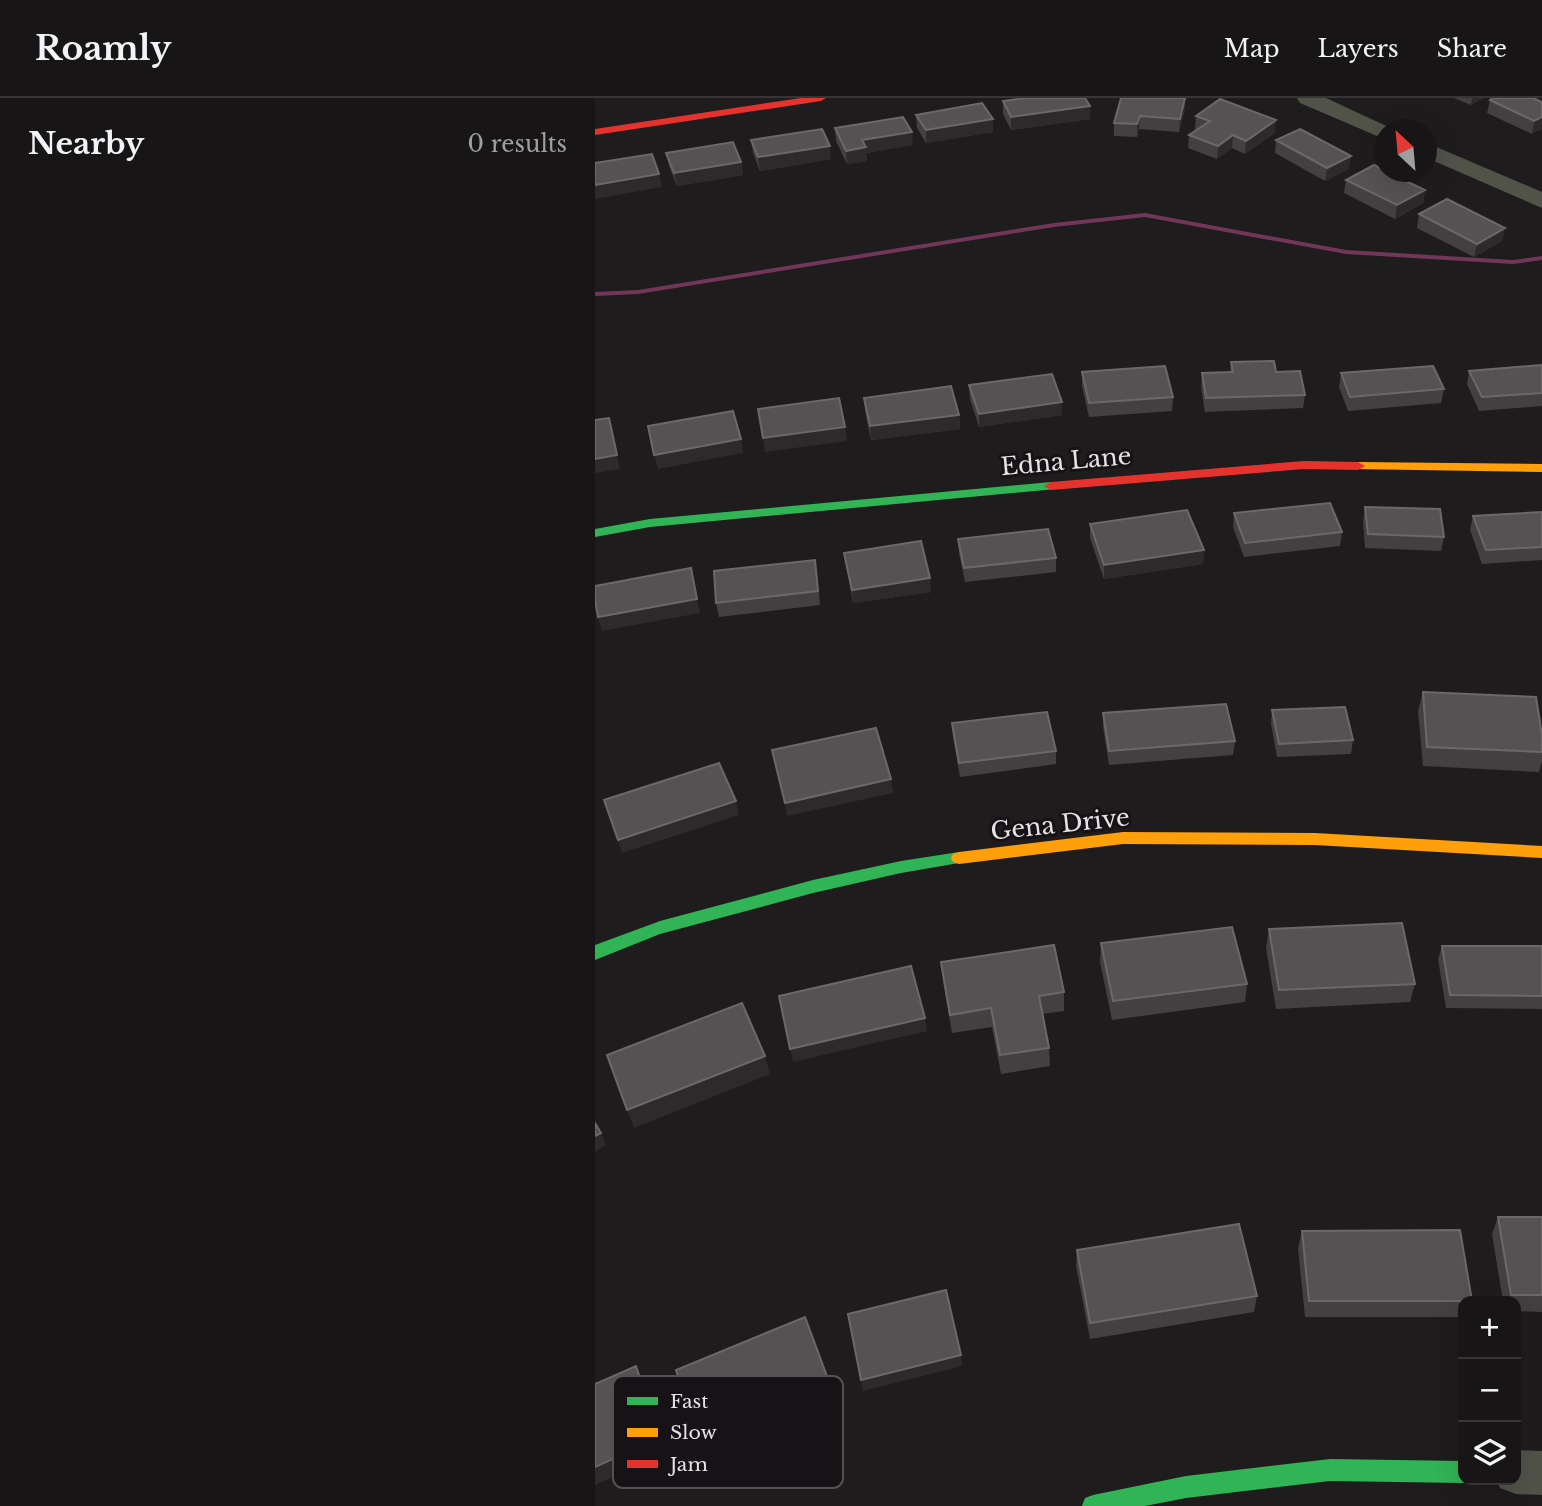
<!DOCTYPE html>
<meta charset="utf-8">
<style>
:root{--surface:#171516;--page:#201e1f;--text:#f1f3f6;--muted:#9e9fa1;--line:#363435}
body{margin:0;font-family:"Libre Baskerville",serif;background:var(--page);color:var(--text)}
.controls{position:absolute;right:21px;bottom:21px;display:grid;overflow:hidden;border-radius:14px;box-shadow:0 7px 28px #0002}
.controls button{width:63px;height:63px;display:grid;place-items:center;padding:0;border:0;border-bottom:2px solid var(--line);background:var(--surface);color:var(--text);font:35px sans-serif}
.compass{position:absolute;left:779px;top:21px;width:63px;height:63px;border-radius:50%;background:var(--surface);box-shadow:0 7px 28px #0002;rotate:334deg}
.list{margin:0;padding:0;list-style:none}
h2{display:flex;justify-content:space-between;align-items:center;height:91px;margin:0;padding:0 28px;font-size:30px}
h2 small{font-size:23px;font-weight:400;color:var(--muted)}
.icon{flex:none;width:38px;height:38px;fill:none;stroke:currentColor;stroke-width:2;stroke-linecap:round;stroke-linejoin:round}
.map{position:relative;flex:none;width:947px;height:1408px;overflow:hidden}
header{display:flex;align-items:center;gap:42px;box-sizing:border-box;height:98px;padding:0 35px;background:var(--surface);border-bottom:2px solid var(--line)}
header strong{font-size:33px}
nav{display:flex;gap:38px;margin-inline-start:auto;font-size:24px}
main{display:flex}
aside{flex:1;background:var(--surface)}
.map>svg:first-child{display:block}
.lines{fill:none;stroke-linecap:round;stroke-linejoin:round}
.stream{fill:#713659;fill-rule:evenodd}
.street{fill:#515248;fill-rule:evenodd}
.fast{fill:#30b455;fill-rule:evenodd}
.slow{fill:#ff9f0a;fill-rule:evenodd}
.jam{fill:#e5322d;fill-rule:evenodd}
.wall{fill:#424041}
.shaded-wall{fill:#2d2a2c}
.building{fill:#545253;stroke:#6b686a;stroke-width:2}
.labels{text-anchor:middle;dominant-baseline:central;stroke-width:6;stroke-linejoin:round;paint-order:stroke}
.street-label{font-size:24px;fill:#e6e2e4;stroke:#171215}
.key{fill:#171215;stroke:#555053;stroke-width:2}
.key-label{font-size:19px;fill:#e6e2e4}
</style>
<header>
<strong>Roamly</strong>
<nav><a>Map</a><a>Layers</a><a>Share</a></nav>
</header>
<main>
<aside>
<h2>Nearby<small>0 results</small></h2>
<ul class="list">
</ul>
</aside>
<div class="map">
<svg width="947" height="1408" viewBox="0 0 947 1408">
<rect width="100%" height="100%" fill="#1f1c1e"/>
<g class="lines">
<!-- stream -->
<path class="stream" d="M550,115l201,37 167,10 29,-4v4l-29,4 -167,-10 -201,-37 -91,10 -416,67 -43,2v-4l43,-2 416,-67z"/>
<!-- street -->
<path class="street" d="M702,0h29l69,32h-10v7l-8,-1 -77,-33z
M832,45l115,49v16l-115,-50z
M921,1352l26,1v44l-26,-1 -16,-6 -3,-8h19z"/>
<!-- fast -->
<path class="fast" d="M456,384l5,1v6l-406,38 -55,10v-8l55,-10z
M364,754l6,2 2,4 -2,4 -64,11 -88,20 -153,41 -65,26v-15l65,-24 153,-41 88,-19z
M735,1361l133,2v19h7l-7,3 -133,-2 -144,17 -41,8h-63l3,-8 8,-3 93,-19z"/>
<!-- slow -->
<path class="slow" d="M763,364l184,2v8l-189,-3v-6z
M528,734l192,1 227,13v12l-227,-13 -192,-1 -164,20 -6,-2 -2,-4 2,-4 6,-2z"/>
<!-- jam -->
<path class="jam" d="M206,0h25l-5,3 -226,34v-6z
M709,363l54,1 7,4 -7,4 -54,-1 -253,21 -7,-4 7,-4z"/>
</g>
<!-- wall -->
<path class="wall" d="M526,0l64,11 -6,23 -40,-3 -2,8 -23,-1v-13z
M859,0h29l-12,7z
M895,2l52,2 -10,32 -45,-21z
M408,3l87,18 -79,11 -8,-16z
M321,17l77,4v13l-67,11 -9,-15z
M601,18l79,17 -30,21 -13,-6 -15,11 -29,-11 1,-13 8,-6h-2z
M240,30l78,17 -47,8 1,8 -20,3 -11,-23z
M156,42l80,19 -71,12 -7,-18z
M681,42l73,29 -24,12 -50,-28z
M71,55l75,9 2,13 -66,11 -8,-20z
M751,82l79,10 -2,13 -28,16 -51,-26z
M824,116l83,27 -28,16 -57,-29z
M636,264l45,10 29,23 -2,13 -98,4 -4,-25 1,-14 28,-1z
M947,267v41l-63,5 -12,-27 2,-13z
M487,274l91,25 -1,14 -83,6 -7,-31z
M746,275l103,16 -3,14 -93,8 -9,-24z
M374,287l93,17v13l-83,12 -9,-28z
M269,300l95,17 1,14 -89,11 -6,-29z
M770,409l79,30 -3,14 -76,-3 -2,-27z
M947,414v48l-60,4 -12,-34 3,-14z
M639,415l108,19 -2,14 -96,11 -11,-30z
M495,426l114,26 -1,14 -99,15 -14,-41z
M363,441l98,19v14l-91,10 -6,-29z
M249,455l87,39 -78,11z
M222,475l3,32 -101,12 -3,-14z
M828,594l119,43v26l-3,11 -116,-6 -5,-55z
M677,612l81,30 -2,14 -74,3 -6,-33z
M508,615l132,28 -2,14 -124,10 -6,-38z
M357,625l104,28v13l-96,13 -7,-40z
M674,831l146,55 -5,18 -134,7 -10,-61z
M506,845l146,41 -2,18 -133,18 -12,-58z
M847,848h100v63l-96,-1 -8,-49z
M346,864l123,30v19l-22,3 7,34 1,18 -49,8 -9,-47 -40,6 -9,-52z
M903,1119h44v95l-26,-1v-10h-13l-11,-67z
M865,1132l12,71h-9v16h-158l-7,-69 4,-17z
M482,1152l180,46 -3,16 -164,27 -14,-73z"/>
<!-- shaded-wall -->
<path class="shaded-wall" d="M590,0v11l-6,23 1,-13z
M877,0h11l-12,7z
M495,8v13l-79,11v-13z
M545,18l-1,13 -2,8v-13z
M947,19v12l-10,5 2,-13z
M398,21v13l-67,11v-13z
M681,22l-1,13 -30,21 1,-13z
M317,34l1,13 -47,8 1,8 -20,3 -1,-13 16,-11z
M638,37l-1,13 -15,11 1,-13z
M235,48l1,13 -71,12 -2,-14z
M756,58l-2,13 -24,12 2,-13z
M146,64l2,13 -66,11 -3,-13z
M64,76l3,13 -67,12v-14z
M830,92l-2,13 -28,16 2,-14z
M910,130l-3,13 -28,16 3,-13z
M467,304v13l-83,12v-13z
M364,317l1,14 -89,11 -1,-14z
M14,320l11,51 -25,4v-14z
M250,329l2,14 -82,11 -2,-14z
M146,341l2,14 -85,16 -4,-14z
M609,452l-1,14 -99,15v-14z
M335,480l1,14 -78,11 -1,-13z
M102,501l3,14 -98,18 -4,-14z
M296,681l2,14 -106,23 -2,-13z
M141,703l3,14 -117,38 -4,-13z
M330,920l2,13 -134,31 -3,-13z
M170,958l5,18 -136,54 -7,-18z
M6,1035l5,12 -11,7v-16z
M366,1257l1,11 -99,25 -2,-11z
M41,1268l7,16 24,71 -72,32v-18z
M233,1281l2,11 -129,55 -5,-11z"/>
<!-- building -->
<path class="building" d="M431,0h59l5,8 -79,11 -8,-16z
M526,0h64l-5,21 -40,-3 -3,8 -23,-1z
M898,0h40l9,4v15l-8,4 -44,-21z
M625,1l56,21 -30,21 -13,-6 -15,11 -29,-11 21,-14 -14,-5z
M387,5l11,16 -67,11 -10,-15z
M308,19l9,15 -50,8 4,7 -20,4 -11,-23z
M227,31l8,17 -72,11 -7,-17z
M705,31l51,27 -24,12 -51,-28z
M138,44l8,20 -67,11 -8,-20z
M57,56l7,20 -64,11v-22z
M779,67l10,5v2h3l38,18 -28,15 -51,-25z
M852,101l58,29 -28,16 -58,-30z
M679,263l2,11 24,-1 5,24 -99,3 -4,-25 31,-1 -2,-10z
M947,267v28l-60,4 -13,-26z
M570,268l8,31 -84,6 -7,-31z
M838,268l11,23 -94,8 -9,-24z
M457,276l10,28 -83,12 -10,-29z
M356,288l8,29 -89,11 -6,-28z
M244,300l6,29 -82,11 -5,-29z
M138,313l8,28 -87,16 -6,-29z
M14,320l8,37 -22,4v-39z
M735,405l12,29 -97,11 -11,-30z
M770,409l75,2 4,28 -76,-3z
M592,412l17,40 -100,15 -14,-41z
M947,414v35l-56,3 -13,-34z
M453,431l8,29 -92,10 -6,-29z
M326,443l9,37 -78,12 -8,-37z
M220,462l3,31 -102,12 -2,-32z
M96,470l6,31 -99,18 -3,-17v-14z
M828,594l113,5 6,38v17l-115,-5z
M631,606l9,37 -126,10 -6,-38z
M750,609l8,33 -74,4 -7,-34z
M452,614l9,39 -97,12 -7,-40z
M281,630l15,51 -106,24 -13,-53z
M124,665l17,38 -118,39 -14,-40z
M807,825l13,61 -136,6 -10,-61z
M637,829l15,57 -134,17 -12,-58z
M459,847l10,47 -25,4 10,52 -49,7 -9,-47 -41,7 -9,-53z
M847,848h100v50l-92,-1z
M316,868l14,52 -135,31 -11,-53z
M147,905l23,53 -138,54 -20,-55z
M0,1025l6,10 -6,3z
M903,1119h44v78h-31z
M644,1126l18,72 -167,27 -13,-73z
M865,1132l12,71h-163l-7,-70z
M351,1192l15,65 -100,25 -13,-66z
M210,1219l23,62 -132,55 -20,-64z
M41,1268l24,72 -65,29v-83z"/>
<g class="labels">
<!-- street labels -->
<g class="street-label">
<text transform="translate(471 363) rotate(-5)">Edna Lane</text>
<text transform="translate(465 726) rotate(-6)">Gena Drive</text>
</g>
</g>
<!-- legend -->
<rect x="18" y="1278" width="230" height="112" rx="10" class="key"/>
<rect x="32" y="1299" width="31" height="8" fill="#30b455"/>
<rect x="32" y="1330" width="31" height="9" fill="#ff9f0a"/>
<rect x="32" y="1362" width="31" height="8" fill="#e5322d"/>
<g class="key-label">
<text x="75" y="1310">Fast</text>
<text x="75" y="1341">Slow</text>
<text x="75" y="1373">Jam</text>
</g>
</svg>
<div class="controls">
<button>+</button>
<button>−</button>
<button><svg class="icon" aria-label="layers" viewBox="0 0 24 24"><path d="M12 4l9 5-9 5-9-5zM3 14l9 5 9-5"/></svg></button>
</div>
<svg class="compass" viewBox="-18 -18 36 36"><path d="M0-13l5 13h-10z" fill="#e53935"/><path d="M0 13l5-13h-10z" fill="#9e9fa1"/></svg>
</div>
</main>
